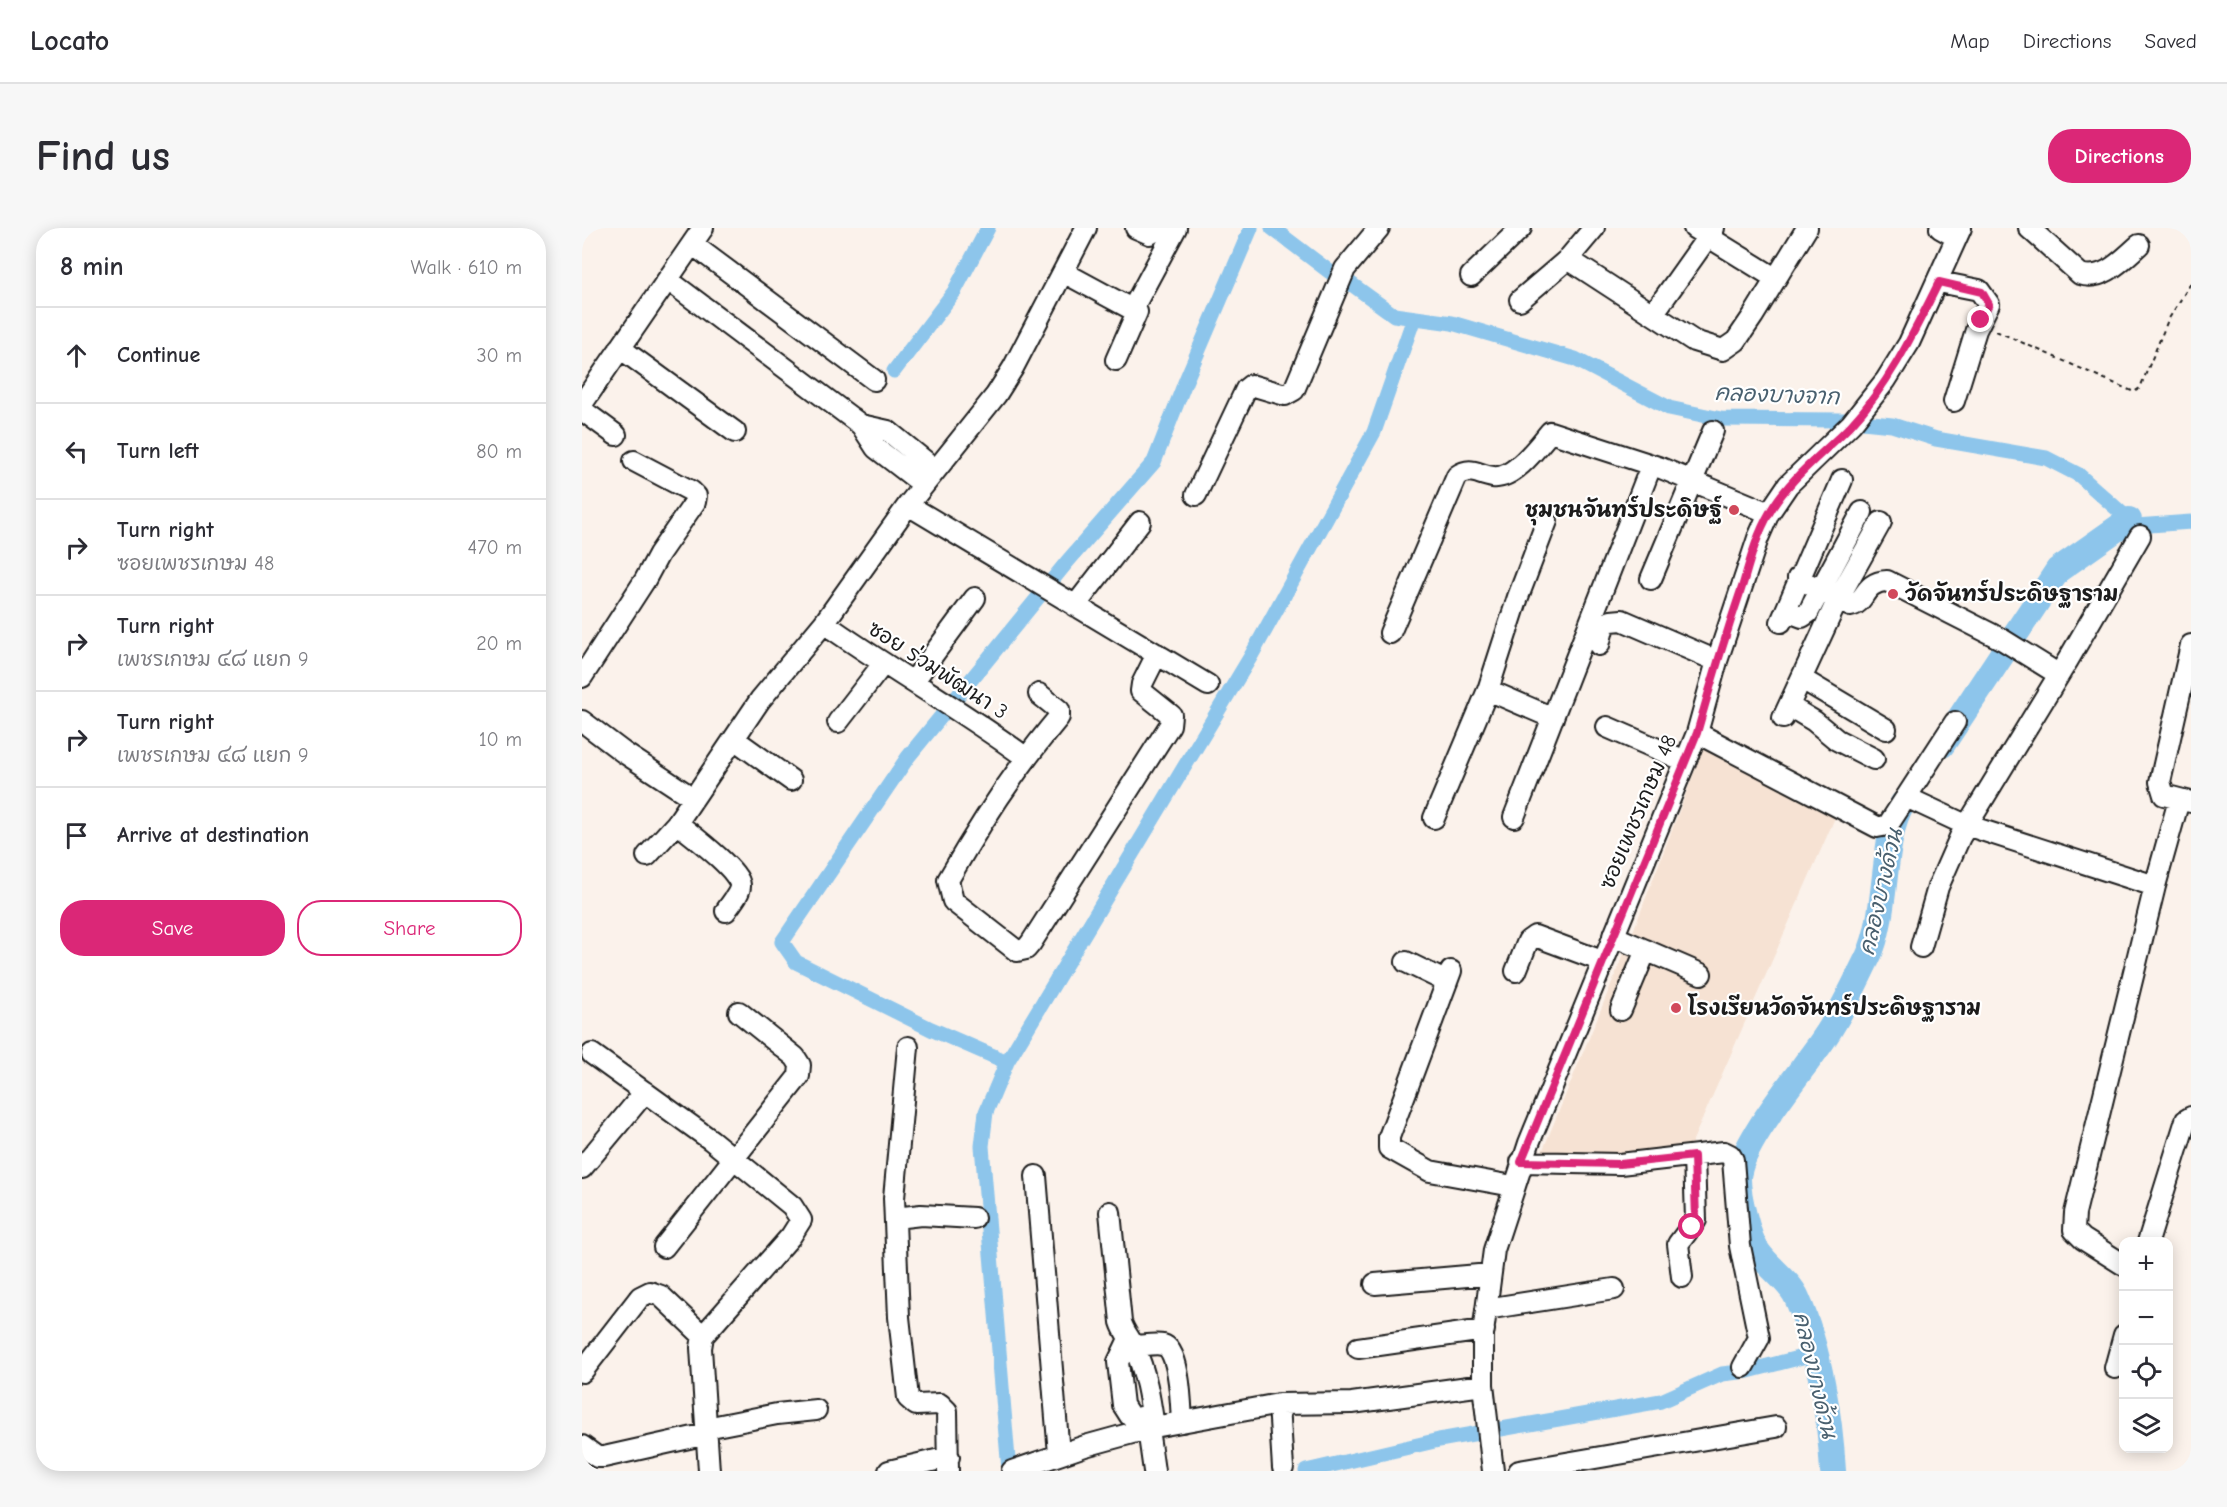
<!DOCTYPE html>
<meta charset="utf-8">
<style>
:root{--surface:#fff;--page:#f7f7f7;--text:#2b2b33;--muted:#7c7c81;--line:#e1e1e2;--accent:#db2777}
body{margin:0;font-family:"Comic Neue","Playpen Sans Thai",sans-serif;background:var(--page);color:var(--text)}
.controls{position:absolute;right:18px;bottom:18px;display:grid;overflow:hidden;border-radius:12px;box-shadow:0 3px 15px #0003}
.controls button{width:54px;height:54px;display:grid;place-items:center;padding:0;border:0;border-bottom:2px solid var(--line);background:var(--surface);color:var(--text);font:30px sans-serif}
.stop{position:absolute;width:18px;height:18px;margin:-14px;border:4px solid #db2777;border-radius:50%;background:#fff}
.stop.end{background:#db2777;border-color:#fff;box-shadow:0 2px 6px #0008}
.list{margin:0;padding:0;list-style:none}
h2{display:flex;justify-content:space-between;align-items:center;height:78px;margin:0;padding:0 24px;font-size:26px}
h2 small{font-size:20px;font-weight:400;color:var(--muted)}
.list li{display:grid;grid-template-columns:39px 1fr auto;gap:18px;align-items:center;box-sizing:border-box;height:96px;padding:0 24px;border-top:2px solid var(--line)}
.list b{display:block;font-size:22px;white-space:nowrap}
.list p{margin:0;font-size:20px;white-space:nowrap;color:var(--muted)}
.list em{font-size:20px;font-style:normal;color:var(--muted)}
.actions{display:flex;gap:12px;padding:18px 24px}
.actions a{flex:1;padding:14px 0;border:2px solid var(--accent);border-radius:24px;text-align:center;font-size:21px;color:var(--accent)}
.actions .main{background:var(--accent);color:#fff}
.icon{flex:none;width:33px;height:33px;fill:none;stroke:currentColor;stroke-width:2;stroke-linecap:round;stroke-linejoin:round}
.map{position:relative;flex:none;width:1609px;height:1243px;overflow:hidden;border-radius:24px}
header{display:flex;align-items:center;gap:36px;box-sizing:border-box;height:84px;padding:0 30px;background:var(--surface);border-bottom:2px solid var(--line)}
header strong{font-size:28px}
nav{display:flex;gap:33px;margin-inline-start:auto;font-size:21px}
.intro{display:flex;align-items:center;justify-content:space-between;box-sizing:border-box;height:144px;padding:0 36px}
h1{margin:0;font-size:42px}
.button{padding:15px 27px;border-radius:24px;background:var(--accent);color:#fff;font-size:21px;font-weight:700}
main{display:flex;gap:36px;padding:0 36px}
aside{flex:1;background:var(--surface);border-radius:24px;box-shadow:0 3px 15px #0003}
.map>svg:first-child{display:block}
.built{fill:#f6e2d3}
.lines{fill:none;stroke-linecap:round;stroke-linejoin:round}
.canal{stroke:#8dc5eb;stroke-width:15}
.river{stroke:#8dc5eb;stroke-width:26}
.minor-casing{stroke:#1c1c1c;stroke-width:24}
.path{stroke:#1c1c1c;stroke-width:2;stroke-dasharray:4.5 4.5;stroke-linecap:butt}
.minor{stroke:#fff;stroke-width:20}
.route{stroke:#db2777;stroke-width:8}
.poi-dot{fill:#d1495b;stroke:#fff;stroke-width:2}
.labels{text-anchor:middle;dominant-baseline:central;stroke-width:4.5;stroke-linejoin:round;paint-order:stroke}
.poi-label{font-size:21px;font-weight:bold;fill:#1c1c1c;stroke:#fff;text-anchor:start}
.street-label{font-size:21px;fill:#1c1c1c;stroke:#fff}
.water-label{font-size:22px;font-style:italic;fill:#49606f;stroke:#fff}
</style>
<header>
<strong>Locato</strong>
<nav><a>Map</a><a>Directions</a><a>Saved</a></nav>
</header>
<div class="intro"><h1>Find us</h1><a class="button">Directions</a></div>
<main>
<aside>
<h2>8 min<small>Walk · 610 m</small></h2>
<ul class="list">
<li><svg class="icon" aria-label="ahead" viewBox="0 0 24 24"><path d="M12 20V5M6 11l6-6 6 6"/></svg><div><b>Continue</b></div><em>30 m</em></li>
<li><svg class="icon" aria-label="left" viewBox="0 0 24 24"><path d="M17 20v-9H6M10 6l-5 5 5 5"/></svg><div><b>Turn left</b></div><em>80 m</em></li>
<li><svg class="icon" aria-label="right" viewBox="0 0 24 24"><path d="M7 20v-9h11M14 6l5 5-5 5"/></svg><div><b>Turn right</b><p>ซอยเพชรเกษม 48</p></div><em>470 m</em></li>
<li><svg class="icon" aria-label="right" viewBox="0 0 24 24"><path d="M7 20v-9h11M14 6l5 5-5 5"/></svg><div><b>Turn right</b><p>เพชรเกษม ๔๘ แยก 9</p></div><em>20 m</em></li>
<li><svg class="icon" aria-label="right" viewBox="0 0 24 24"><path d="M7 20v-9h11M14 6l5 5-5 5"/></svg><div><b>Turn right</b><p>เพชรเกษม ๔๘ แยก 9</p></div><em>10 m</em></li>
<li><svg class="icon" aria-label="arrive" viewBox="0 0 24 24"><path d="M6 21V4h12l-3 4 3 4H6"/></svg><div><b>Arrive at destination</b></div></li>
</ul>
<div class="actions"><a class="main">Save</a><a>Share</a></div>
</aside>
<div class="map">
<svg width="1609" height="1243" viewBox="0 0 1609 1243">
<rect width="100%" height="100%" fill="#fbf2eb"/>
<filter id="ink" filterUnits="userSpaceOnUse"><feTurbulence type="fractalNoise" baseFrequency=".0167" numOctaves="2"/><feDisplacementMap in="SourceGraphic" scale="12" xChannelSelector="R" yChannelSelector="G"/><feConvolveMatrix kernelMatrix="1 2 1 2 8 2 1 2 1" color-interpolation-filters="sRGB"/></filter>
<g filter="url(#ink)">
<!-- built -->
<path class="built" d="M1123,516l133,67 -148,336 -155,22 99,-240z"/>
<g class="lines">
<!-- canal -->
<path class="canal" d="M690,0l58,44 20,11 44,32 58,8 123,36 94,49 52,11 122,1 49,5 44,14 110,19 33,17 57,51 55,-4
M312,143l60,-79 34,-64
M425,834l-76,-33 -135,-67 -14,-20 126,-185 159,-195 87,-100 32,-82 65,-152
M427,1243l-27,-325 4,-34 21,-50 244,-406 123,-224 40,-114
M724,1243l133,-31 222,-39 61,-27 26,-3 66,-17"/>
<!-- river -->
<path class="river" d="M1360,517l116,-175 71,-50
M1251,1243c-3,-54 -14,-123 -36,-173 -8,-18 -30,-31 -41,-49 -8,-13 -18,-53 -18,-70 1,-35 66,-110 87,-142 17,-25 30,-54 43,-80 21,-43 12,-118 35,-154"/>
<defs>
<path id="minor" d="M554,0l14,6 10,-6
M1112,0l81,50
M1358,0l16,9
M1447,0l51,46c23,8 43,-15 59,-29
M110,16l182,136
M986,31l126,82 29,9 13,-9 17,-25 54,-88
M481,44l74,40 -21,48
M889,48l50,-48
M86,52l193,145 15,23 48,37
M1357,54l40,8 10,14 -13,26 -22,71
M938,72l48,-41 26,-31
M551,80l43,-80
M1071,86l61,-86
M38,120l115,84
M0,176l121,-176
M0,182l34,25
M279,197l27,6 48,39
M614,267l50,-106 5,-4 34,10 9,-5 51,-121 34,-41
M326,277l300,180
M1216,350l52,28c16,-2 12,-24 37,-25l116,59 55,34
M1069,351l62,-148
M493,378l65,-84
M1204,383l16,6 6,-4 54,-101
M1199,394l61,-142
M242,395c66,47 136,86 201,134
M808,405l67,-157c14,-10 21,-1 36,1 21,3 46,-32 57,-45l111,36 108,45
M1017,417l5,-20 7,-4 11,-1 95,41
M1609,417l-31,137 4,13 27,7
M0,449l63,-97 14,-26 36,-52 1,-6 -5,-5 -57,-30
M1220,451l84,50
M331,454l62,-84
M906,462l65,28
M457,466l20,16v7c-43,51 -78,105 -111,163l5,21 64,50 9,-2 5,-6 139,-218 1,-10 -30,-24 1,-7 15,-30
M1207,478l25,15 23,19 37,19
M1201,490l55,-119 43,-77
M0,493l41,31 70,46
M256,494l45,-58
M1025,499l78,34
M1115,505l180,94 11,-2 67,-103
M152,511l57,41
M1324,569l60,28 189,61 -80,327 -1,17 9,9 41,26
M932,589l137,-351
M852,590l54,-128 30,-93 29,-76
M95,595c11,9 65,49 63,63 0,8 -10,18 -14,25
M65,628l30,-33 83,-123 64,-77 84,-118 88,-110 17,-27 73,-140
M1573,658l24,-86
M1031,708l88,38
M1339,719l17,-60 22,-50 108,-177 72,-124
M824,734l41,20
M869,743l-62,166v11l41,23 83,15
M934,743l12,-30 7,-5 67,25
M1039,782l25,-60
M326,819l-14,151 5,119 9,81 8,7 24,-1 7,7 1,60
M10,826l119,86 81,66 9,14 -10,16 -88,100 -2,12 8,123
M939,934l99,2 104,-12 6,3 3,5 7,86 19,92 -16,29
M0,940l63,-76
M454,948l23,278
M528,984l11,110c3,10 9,16 13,25 12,25 16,53 20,80
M313,990l26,-3 53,3
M1566,1014l38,-122 5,-3
M82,1019l135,-171 1,-11 -5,-8 -56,-45
M1100,1049l-4,-33 18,-24 -2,-64
M793,1056l115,-10
M904,1081l128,-20
M547,1111l-11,23 5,43 7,11 5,2 17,-3
M552,1118c9,0 21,-3 29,-1 17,4 18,61 19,77
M776,1120l126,-18
M1533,1140l9,-33
M0,1144l58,-75 10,-5 11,4 42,40
M697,1176l4,64
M124,1200l71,-14 39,-4
M566,1201l6,42
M0,1218l15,11h7l103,-23
M307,1243l60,-14
M430,1243l73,-25 69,-19 125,-23 73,-1 131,-18
M911,1243l-10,-86v-52l11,-83 35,-107 168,-410 20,-72 41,-123 11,-25 19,-28 63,-61 35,-44 23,-37 52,-115
M937,1243l257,-44"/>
</defs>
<!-- minor casing -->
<use href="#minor" class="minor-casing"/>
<!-- path -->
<path class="path" d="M1414,103l138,61 6,-4 28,-68 23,-37"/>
<!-- minor -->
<use href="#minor" class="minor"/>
</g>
</g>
<g class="lines" filter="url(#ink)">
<!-- route -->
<path class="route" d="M1110,999l4,-7 -2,-64 -74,8 -99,-2 176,-429c14,-50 29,-99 46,-149 7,-24 14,-50 27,-72 20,-35 53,-58 81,-87 39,-42 63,-93 88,-143l43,10 7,12 -8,16"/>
</g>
<!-- markers -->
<g class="poi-dot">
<circle cx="1152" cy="282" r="6"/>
<circle cx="1311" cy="366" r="6"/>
<circle cx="1094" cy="780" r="6"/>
</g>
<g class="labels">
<!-- poi labels -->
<g class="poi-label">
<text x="1140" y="282" text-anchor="end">ชุมชนจันทร์ประดิษฐ์</text>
<text x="1323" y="366">วัดจันทร์ประดิษฐาราม</text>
<text x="1106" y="780">โรงเรียนวัดจันทร์ประดิษฐาราม</text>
</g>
<!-- street labels -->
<g class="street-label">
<text transform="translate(356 442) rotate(33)">ซอย ร่วมพัฒนา 3</text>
<text transform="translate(1056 584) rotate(-67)">ซอยเพชรเกษม 48</text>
</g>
<!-- water labels -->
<g class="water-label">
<text transform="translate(1195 167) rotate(2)">คลองบางจาก</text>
<text transform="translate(1299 664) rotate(-77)">คลองบางด้วน</text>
<text transform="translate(1233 1147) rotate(77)">คลองบางด้วน</text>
</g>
</g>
</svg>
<div class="controls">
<button>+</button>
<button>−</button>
<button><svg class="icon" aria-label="locate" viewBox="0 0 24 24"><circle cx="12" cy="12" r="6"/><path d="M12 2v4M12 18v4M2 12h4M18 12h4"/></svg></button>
<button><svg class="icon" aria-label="layers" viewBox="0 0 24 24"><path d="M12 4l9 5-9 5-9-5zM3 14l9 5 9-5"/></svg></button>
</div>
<div class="stop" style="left:1110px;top:999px"></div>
<div class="stop end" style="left:1399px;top:92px"></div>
</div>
</main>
